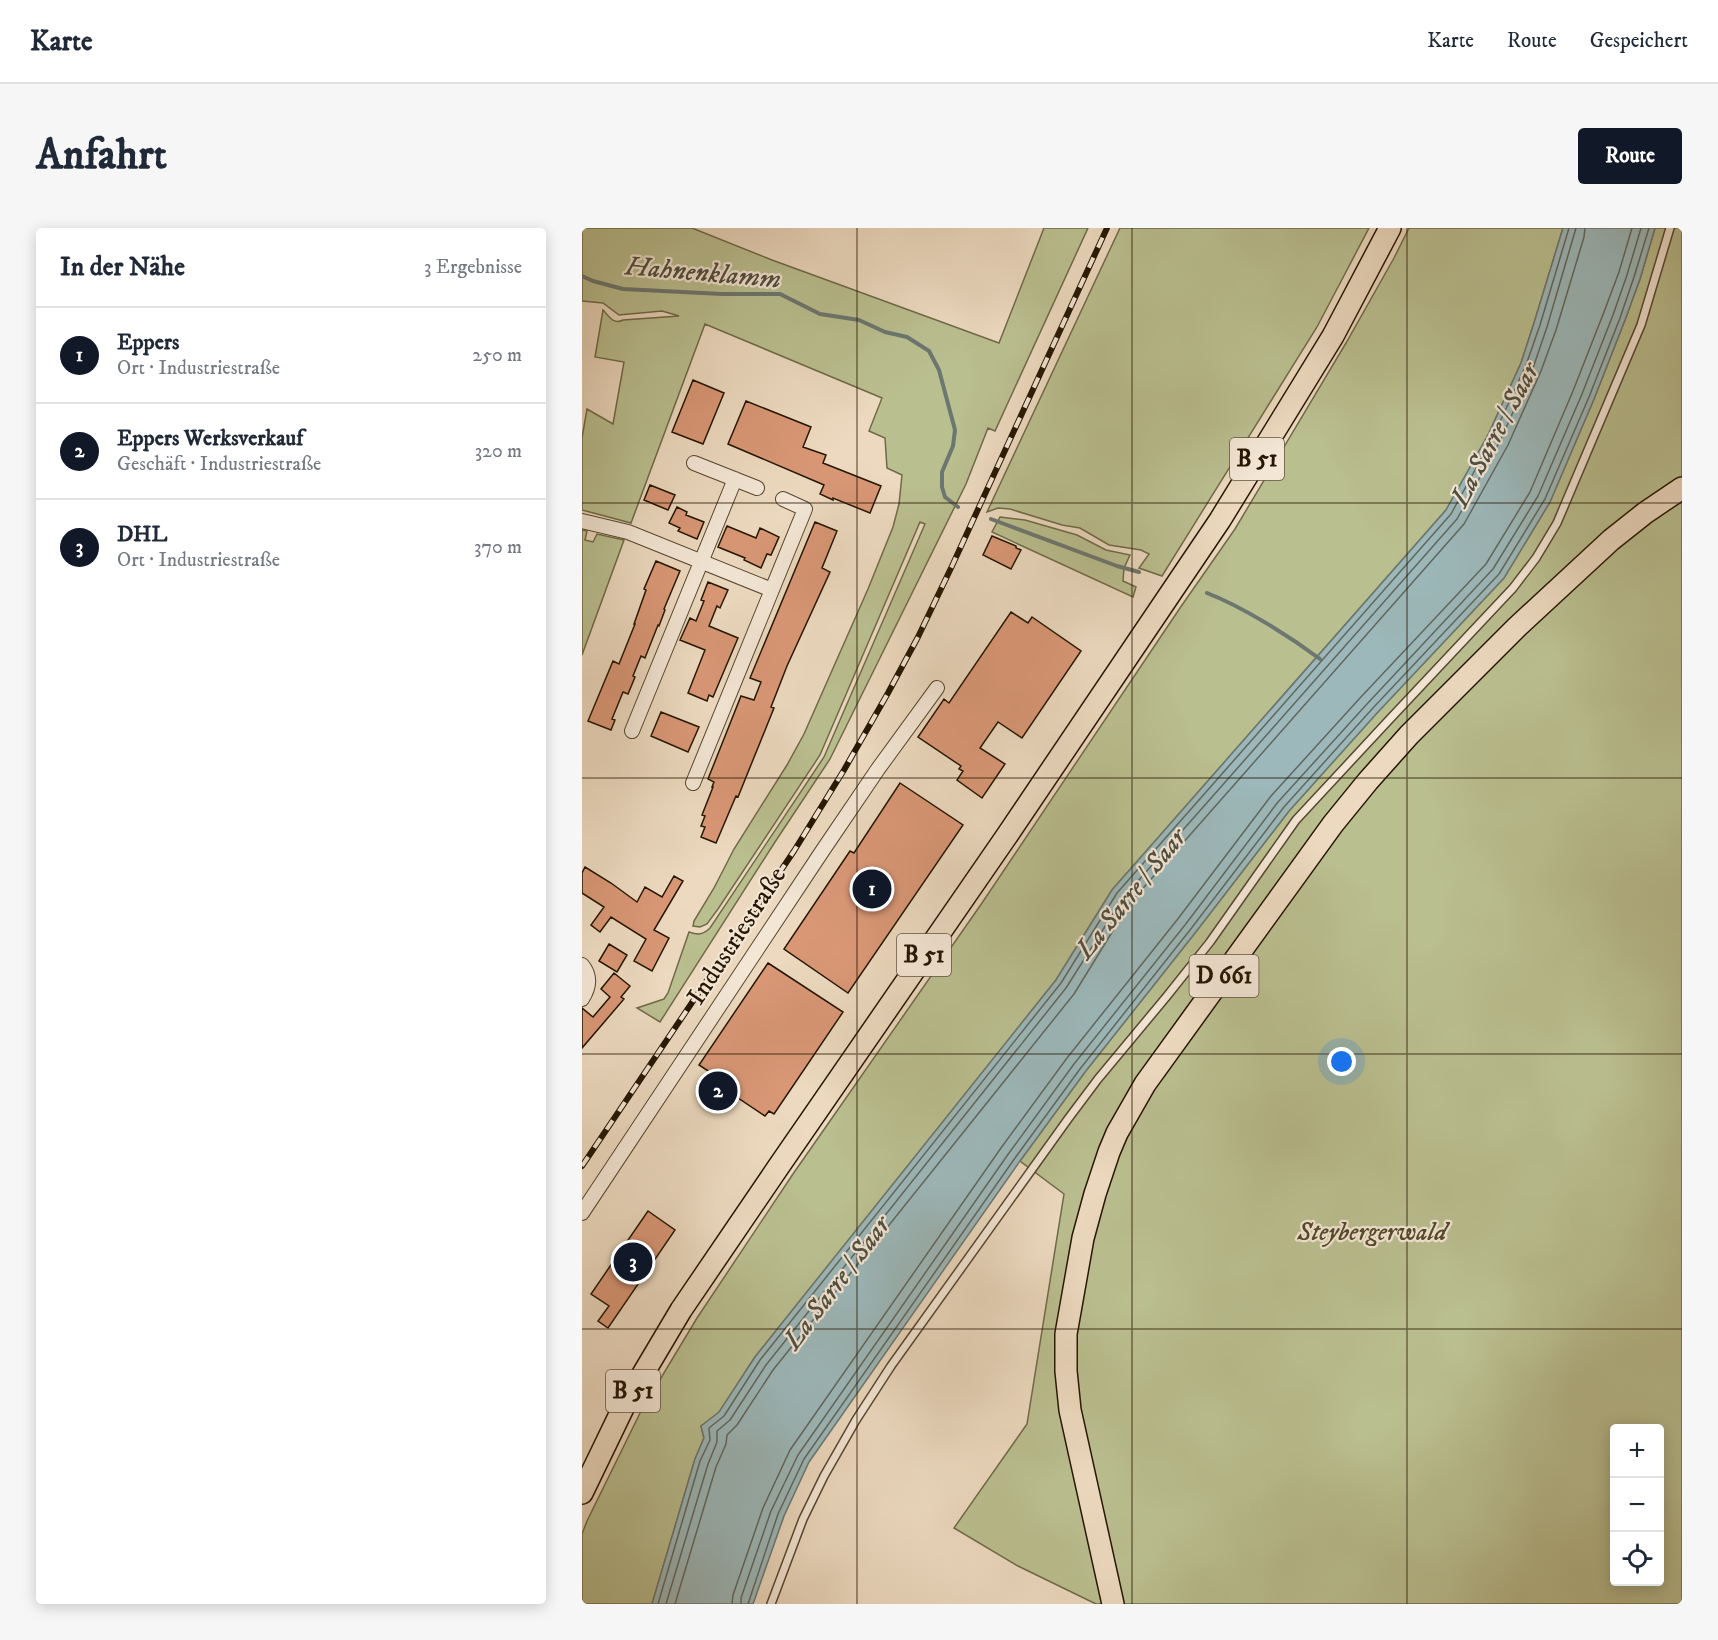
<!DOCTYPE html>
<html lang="de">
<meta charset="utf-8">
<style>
:root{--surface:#fff;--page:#f6f6f7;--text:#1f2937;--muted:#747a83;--line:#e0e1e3;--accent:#111827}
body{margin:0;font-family:"IM FELL DW Pica",serif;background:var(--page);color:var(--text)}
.controls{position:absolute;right:18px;bottom:18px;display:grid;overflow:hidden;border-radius:6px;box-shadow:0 3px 15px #0003}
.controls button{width:54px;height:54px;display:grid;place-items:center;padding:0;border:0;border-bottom:2px solid var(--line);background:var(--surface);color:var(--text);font:30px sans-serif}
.you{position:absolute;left:760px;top:834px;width:21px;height:21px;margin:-15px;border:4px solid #fff;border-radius:50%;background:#1a73e8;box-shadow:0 0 0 9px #1a73e833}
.badge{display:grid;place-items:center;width:39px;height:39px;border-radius:50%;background:var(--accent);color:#fff;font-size:20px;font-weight:700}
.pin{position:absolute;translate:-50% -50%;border:3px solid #fff;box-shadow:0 2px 6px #0006}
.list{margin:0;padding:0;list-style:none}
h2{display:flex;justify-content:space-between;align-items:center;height:78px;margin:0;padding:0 24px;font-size:26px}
h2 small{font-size:20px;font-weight:400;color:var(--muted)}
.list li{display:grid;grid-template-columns:39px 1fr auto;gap:18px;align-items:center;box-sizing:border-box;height:96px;padding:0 24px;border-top:2px solid var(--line)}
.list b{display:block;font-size:22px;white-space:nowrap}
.list p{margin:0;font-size:20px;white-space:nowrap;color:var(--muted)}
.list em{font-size:20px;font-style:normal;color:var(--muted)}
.icon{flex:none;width:33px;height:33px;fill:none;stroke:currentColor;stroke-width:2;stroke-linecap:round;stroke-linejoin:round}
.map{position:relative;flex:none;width:1100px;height:1376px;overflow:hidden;border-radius:6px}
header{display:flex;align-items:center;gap:36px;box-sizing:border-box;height:84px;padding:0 30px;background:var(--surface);border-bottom:2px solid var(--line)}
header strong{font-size:28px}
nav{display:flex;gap:33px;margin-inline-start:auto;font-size:21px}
.intro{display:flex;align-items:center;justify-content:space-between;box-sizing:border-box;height:144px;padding:0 36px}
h1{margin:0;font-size:42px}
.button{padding:15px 27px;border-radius:6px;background:var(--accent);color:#fff;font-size:21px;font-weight:700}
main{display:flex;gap:36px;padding:0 36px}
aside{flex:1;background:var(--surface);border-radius:6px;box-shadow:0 3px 15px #0003}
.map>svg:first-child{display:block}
.green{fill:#babf90;stroke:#706a48;stroke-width:1.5;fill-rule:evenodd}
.water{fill:#9cb8ba;stroke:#6c7770;stroke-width:1.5}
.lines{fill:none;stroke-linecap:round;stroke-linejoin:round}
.shore{stroke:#60675e;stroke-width:1.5}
.stream{stroke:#6c7770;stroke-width:4}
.building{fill:#d99776;stroke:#251601;stroke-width:1.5}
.lane-casing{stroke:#574730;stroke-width:10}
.street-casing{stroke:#574730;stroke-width:16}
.primary-casing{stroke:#251601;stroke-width:24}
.lane{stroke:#f3e6d5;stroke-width:7}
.street{stroke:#f3e6d5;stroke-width:14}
.primary{stroke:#ecd9bf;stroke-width:21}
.rail-casing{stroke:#251601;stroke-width:6}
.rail{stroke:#f3e6d5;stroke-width:4;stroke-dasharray:11;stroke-linecap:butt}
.grid{fill:none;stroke:#251601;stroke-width:1.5;stroke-opacity:0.55}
.labels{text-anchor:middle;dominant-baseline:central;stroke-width:4.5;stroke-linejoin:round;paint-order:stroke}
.shield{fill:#f3e6d5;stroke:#635441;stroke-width:1.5}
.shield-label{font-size:24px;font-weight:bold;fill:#251601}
.street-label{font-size:26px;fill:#251601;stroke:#f3e6d5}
.park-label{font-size:26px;font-style:italic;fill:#52492c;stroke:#f3e6d5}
.water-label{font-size:27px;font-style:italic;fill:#4f4f42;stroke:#f3e6d5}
</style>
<header>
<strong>Karte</strong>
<nav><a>Karte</a><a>Route</a><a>Gespeichert</a></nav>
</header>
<div class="intro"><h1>Anfahrt</h1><a class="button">Route</a></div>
<main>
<aside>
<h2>In der Nähe<small>3 Ergebnisse</small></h2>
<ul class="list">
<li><span class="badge">1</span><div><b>Eppers</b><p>Ort · Industriestraße</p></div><em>250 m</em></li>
<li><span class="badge">2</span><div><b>Eppers Werksverkauf</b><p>Geschäft · Industriestraße</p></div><em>320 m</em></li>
<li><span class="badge">3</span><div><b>DHL</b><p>Ort · Industriestraße</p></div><em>370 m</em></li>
</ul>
</aside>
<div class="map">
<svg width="1100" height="1376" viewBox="0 0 1100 1376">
<rect width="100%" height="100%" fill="#ecd9bf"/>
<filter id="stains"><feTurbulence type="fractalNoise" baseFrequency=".00333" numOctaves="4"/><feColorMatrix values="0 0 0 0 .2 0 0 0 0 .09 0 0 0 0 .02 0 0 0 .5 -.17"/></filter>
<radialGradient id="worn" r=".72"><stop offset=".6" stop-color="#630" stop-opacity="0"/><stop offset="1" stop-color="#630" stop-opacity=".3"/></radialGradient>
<!-- green -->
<path class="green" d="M0,0h110l80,32 227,83 45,-115h44l-93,203 -7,-3 -22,56 -136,275 -55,83 -115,180 -23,-14 27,-9 4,-6 21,-61c9,3 14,3 21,-4l114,-171 101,-233 -5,-2 -100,233 -102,154 -11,15 -7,3 -7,-1 1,-5 20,-33 20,-39 53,-84 17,-31 64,-145 25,-62 6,-23 3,-29 -15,-7 -2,-30 -16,-7 13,-33 -177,-74 -74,199 -49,-13v-72l5,-29 26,15 11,-62 -29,-5 8,-47c6,6 10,15 20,10l56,-4 -17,-5 -43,4 -16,-12 -21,-2z
M538,0h249l-52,99 -155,249 -23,-8 10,-14 -8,-4 -32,-5 -29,-17 -18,-3 -52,-16 -12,-1 -11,4z
M827,0h154l-29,95 -13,40 -33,72 -42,75 -334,380 -56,90 -301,377 -36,56 -18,13 3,12 -9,21 -43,145h-70v-70l5,-13 54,-110 56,-93 96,-144 189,-271 198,-295 55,-79 111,-186 48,-85z
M1073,0h27v1376h-586l-78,-38 -64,-38 73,-104 37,-230 -44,-33 65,-89 110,-139 94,-122 88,-98 127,-135 46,-76 44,-103 31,-79 15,-41zM1032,1200h46v154h-46z
M418,289l25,3 52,15 29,15 24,5 -6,13 -1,13 13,6 -3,10 -141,-65z
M0,302l5,1 -2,9 8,2 4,-8 27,6 -42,115z"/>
<!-- water -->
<path class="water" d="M981,0h92l-15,51 -15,41 -31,79 -44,103 -46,76 -127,135 -88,98 -94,122 -110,139 -65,89 -211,301 -25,54 -31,88h-101l43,-145 9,-21 -3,-12 18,-14 36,-55 301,-377 56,-90 334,-380 42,-75 33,-72 13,-40z"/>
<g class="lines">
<!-- shore -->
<path class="shore" d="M76,1376l42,-143 10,-21 -1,-12 15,-12 36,-56 301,-377 56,-90 334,-379 42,-77 33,-72 14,-40 29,-97
M84,1376l42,-140 9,-22v-11l13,-11 36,-55 300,-377 57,-90 334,-379 43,-78 33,-73 14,-41 29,-99
M93,1376l41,-137 10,-23 1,-9 10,-10 36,-55 301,-376 56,-91 334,-379 44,-79 33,-74 15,-41 28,-93 1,-9
M150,1376l1,-9 30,-87 27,-58 211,-302 66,-90 110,-138 94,-124 89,-98 126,-134 44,-72 43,-101 31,-79 15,-40 13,-44
M159,1376v-6l30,-87 27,-56 211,-302 65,-89 111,-139 93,-123 89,-98 126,-135 45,-73 44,-102 31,-79 14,-40 14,-47
M166,1376l30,-90 26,-55 211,-301 65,-89 110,-139 94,-123 88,-98 127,-135 46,-75 44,-102 31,-79 14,-41 15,-49"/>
<!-- stream -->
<path class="stream" d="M0,48l11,5 30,8 99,5h58l40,20 39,6 26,12 22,5 22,14 10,19 16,60 -2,16 -11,26v15l3,10 13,10
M409,291l126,47 22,6
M625,365c36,14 82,43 113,66"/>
</g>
<!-- building -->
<path class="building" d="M111,152l31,13 -21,51 -31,-12z
M164,173l65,26 -8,20 23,8 -3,8 58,23 -11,27 -37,-15v2l-13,-6 4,-9 -96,-41z
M68,257l25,10 -7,15 -24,-10z
M95,279l10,5 -1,3 18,7 -7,17 -19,-8 2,-3 -11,-5z
M233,294l22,9 -15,37 8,4 -43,94 -16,41 3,1 -36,89 -2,-1 -20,47 -15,-6 4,-10 -4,-1 4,-10 -3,-1 11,-28h-1l2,-5 -6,-3 33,-83 13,4 7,-18 -11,-4z
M145,298l29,12 4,-10 19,9 -8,18 -4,-1 -6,14 -17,-8 1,-2 -27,-11z
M410,308l24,10v2l5,2 -10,19 -28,-14z
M74,333l24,10 -16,38 1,1 -6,16 -1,-1 -13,33 -4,-2 -8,20 2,1 -7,17 -5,-2 -11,27 3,1 -4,10 -23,-9 25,-60 6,3 16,-40h-1l12,-34 -2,-1z
M126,354l20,8 -8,18 -3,-2 -8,20 29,12 -25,59 -4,-2 -2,6 -19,-8 17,-43 -25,-10 10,-22 6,3 8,-20 -3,-1z
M429,384l17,11 4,-6 49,34 -59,87 -24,-16 -18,26 25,16 -23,34 -25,-18 6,-9 -4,-2 2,-3 -43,-29 26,-38 5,4z
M79,484l38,15 -11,25 -37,-16z
M318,555l63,42 -115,168 -64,-44 66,-98 4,2z
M3,639l26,16 26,19 8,-15 17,10 12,-21 9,5 -29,49 15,8 -17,33 -18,-10 12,-22 -35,-22 -11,15 -9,-7 13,-18 -22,-14v-20z
M27,716l18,11 -10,17 -18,-11z
M186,735l75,49 -69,102 -5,-3 -4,5 -39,-26 -6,10 -10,-7 6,-10 -4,-2 4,-5 -17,-11z
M32,745l16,13 -9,11 3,2 -42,49v-40l11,9 17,-20 -9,-8z
M66,983l27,19 -67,98 -10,-7 11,-15 -18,-12z"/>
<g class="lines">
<defs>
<path id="lane" d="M189,1376l32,-85 21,-43 32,-56 35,-54 177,-247 30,-40 69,-83 43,-54 86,-122 92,-99 125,-133 23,-30 21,-35 84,-198 29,-97"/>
<path id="street" d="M112,235l63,25
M0,293l46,11 144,58
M50,503l103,-252
M111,555l112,-274 -22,-10
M0,737c9,11 7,23 0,34
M0,985l241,-363 55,-81 59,-81"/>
<path id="primary" d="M0,1265l42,-87 57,-96 98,-144 227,-329 214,-317 113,-184 57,-108
M531,1376l-43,-194 -4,-39v-37l17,-96 12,-44 14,-42 8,-19 28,-49 188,-260 35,-43 41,-46 108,-108 94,-87 34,-27 37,-25"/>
</defs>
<!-- lane casing -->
<use href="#lane" class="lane-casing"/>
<!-- street casing -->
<use href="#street" class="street-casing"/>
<!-- primary casing -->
<use href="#primary" class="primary-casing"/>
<!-- lane -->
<use href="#lane" class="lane"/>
<!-- street -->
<use href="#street" class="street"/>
<!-- primary -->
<use href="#primary" class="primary"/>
<defs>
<path id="rail" d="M0,938l212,-315 50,-81 44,-77 30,-56 34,-71 155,-338"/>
</defs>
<!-- rail casing -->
<use href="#rail" class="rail-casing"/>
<!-- rail -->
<use href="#rail" class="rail"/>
</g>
<!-- grid -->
<path class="grid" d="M275,0v1376M550,0v1376M825,0v1376M0,275h1100M0,550h1100M0,826h1100M0,1101h1100"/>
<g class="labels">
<!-- shield labels -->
<g class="shield">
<rect x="648" y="210" width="54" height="42" rx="4.5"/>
<rect x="315" y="706" width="54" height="42" rx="4.5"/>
<rect x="607.5" y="727" width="69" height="42" rx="4.5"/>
<rect x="24" y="1142" width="54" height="42" rx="4.5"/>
</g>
<g class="shield-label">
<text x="675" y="231">B 51</text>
<text x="342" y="727">B 51</text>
<text x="642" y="748">D 661</text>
<text x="51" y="1163">B 51</text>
</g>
<!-- street labels -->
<g class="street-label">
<text transform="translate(155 708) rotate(-57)">Industriestraße</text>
</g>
<!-- park labels -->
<g class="park-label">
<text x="790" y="1004">Steybergerwald</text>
</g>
<!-- water labels -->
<g class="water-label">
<text transform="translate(121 45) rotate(5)">Hahnenklamm</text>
<text transform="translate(913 207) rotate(-62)">La Sarre / Saar</text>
<text transform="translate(549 666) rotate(-51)">La Sarre / Saar</text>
<text transform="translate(255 1055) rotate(-53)">La Sarre / Saar</text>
</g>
</g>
<rect width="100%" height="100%" filter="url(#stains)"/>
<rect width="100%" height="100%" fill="url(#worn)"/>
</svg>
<div class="controls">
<button>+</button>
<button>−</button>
<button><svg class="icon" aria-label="locate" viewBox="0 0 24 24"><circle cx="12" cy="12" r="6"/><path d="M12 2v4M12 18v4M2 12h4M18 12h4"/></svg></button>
</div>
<div class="you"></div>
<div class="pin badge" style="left:290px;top:661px">1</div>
<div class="pin badge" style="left:136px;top:863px">2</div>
<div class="pin badge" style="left:51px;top:1034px">3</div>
</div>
</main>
